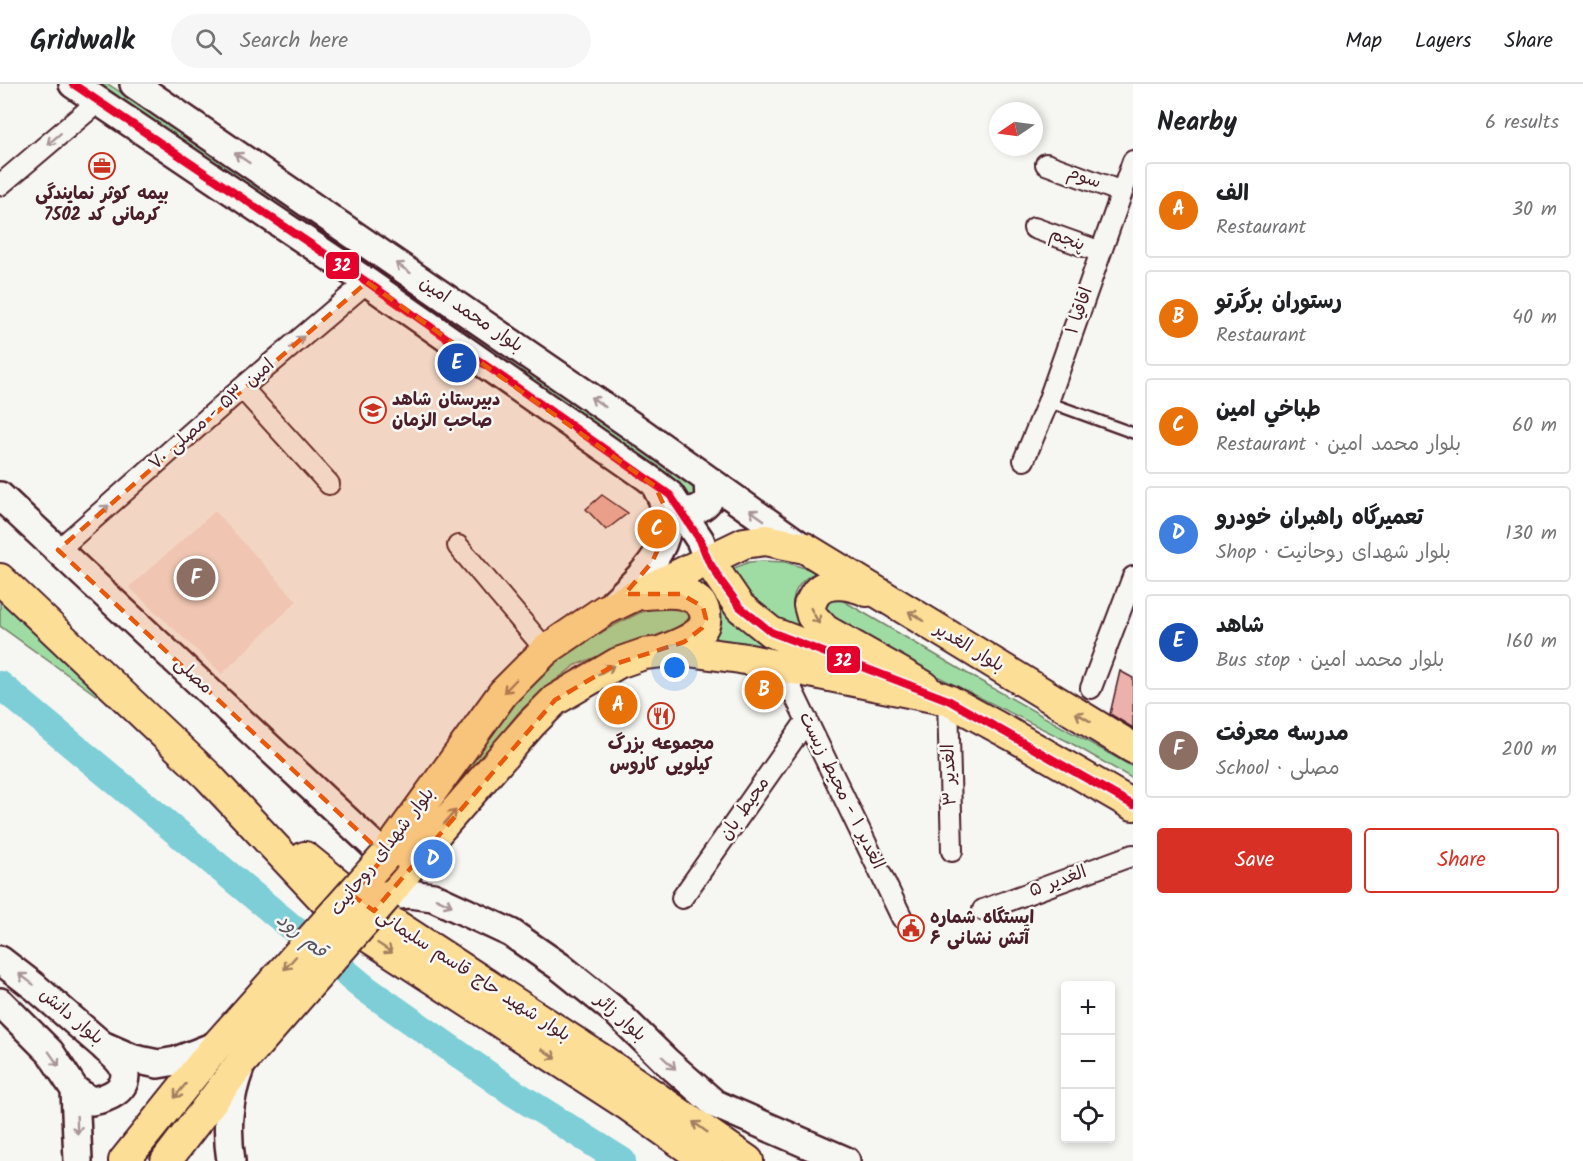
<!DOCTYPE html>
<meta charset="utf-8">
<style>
:root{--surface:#fff;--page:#f6f6f6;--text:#202124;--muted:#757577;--line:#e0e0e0;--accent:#d93025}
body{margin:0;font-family:Kalam,"Playpen Sans Arabic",sans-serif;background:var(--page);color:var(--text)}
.controls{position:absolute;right:18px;bottom:18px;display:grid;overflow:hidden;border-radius:6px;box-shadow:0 3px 9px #0003}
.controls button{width:54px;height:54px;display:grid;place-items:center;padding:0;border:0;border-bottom:2px solid var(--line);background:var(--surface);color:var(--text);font:30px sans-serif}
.compass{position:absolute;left:989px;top:18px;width:54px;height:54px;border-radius:50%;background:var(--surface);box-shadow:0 3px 9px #0003;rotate:257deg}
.you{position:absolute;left:675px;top:584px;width:21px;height:21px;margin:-15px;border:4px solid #fff;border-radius:50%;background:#1a73e8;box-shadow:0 0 0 9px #1a73e833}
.badge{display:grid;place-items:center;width:39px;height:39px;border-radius:50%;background:var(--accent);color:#fff;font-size:20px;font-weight:700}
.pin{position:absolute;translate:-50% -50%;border:3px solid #fff;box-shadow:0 2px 6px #0006}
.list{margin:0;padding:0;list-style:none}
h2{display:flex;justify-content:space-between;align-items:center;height:78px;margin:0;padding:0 24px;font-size:26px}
h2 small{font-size:20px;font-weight:400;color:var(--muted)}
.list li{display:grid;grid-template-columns:39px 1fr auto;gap:18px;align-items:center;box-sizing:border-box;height:96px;margin:0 12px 12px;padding:0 12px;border:2px solid var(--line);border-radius:6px}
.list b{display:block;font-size:22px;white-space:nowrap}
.list p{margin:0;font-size:20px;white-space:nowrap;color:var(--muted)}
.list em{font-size:20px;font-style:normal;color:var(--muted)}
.actions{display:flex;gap:12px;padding:18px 24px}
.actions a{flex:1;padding:14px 0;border:2px solid var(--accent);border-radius:6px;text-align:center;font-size:21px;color:var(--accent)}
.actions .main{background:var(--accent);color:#fff}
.icon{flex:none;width:33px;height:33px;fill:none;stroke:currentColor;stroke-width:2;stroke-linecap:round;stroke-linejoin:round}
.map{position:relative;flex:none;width:1133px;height:1077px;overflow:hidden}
header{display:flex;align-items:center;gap:36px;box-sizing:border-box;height:84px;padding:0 30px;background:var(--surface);border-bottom:2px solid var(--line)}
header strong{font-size:28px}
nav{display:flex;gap:33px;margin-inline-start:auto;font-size:21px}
.search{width:420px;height:54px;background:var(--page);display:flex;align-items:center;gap:15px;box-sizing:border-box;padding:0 21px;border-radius:33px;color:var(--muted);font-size:22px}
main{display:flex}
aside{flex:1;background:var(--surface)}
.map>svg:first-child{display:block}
.built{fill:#f3e1dd}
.green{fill:#9fdca4;stroke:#747e68;stroke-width:1.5}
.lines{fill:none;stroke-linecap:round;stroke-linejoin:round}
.river{stroke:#7dced7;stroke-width:28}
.building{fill:#ecb1ab;stroke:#4a1f2b;stroke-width:1.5}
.lane-casing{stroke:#4a1f2b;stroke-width:14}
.street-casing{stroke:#4a1f2b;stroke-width:24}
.secondary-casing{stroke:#4a1f2b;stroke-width:32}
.primary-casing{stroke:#4a1f2b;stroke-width:34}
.lane{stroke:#f6f6f2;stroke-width:9}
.street{stroke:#f6f6f2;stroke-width:20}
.secondary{stroke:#f6f6f2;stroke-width:27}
.primary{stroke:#fdde96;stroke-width:30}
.primary-bridge-casing{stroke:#4a1f2b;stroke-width:34;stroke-linecap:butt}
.primary-bridge{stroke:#fdde96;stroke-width:30}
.bus-1-casing{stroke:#f6f6f2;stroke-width:12}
.bus-1{stroke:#e4002b;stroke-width:8}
.oneway{stroke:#a99598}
.oneway2{stroke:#a47e60}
.marked{fill:#e8590c;fill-opacity:0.2;stroke:#e8590c;stroke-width:4.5;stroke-dasharray:12 8;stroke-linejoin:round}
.labels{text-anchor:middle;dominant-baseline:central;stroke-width:5;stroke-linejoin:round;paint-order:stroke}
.street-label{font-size:18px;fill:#4a1f2b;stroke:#f6f6f2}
.poi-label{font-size:18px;font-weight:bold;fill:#4a1f2b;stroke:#f6f6f2}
.water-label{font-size:20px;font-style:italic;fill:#59545f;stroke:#f6f6f2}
.line-badge{stroke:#f6f6f2;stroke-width:2}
.badge-label{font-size:16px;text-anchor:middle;font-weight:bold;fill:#fff}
</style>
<header>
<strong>Gridwalk</strong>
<div class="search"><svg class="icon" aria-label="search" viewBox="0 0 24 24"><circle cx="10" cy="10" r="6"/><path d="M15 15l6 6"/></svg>Search here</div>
<nav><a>Map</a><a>Layers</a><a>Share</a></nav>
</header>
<main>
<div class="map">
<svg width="1133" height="1077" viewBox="0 0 1133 1077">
<rect width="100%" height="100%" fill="#f6f6f2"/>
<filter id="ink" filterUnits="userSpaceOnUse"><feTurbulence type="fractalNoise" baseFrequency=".0167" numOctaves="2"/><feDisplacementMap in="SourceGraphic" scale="12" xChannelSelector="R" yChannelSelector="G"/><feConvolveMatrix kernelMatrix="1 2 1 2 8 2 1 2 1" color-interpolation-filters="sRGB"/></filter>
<g filter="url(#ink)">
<!-- built -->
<path class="built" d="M215,427l82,90 -75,73 -93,-87z"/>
<!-- green -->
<path class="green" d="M86,0h22l188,126 353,243 44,33 3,6 -3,5 -6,3z
M763,477l22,1 33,10c-16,5 -31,23 -22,41 3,6 11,13 16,18 -47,-8 -56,-25 -83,-61l20,-8z
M700,497l32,41 50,33 -79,-14 -24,-50z
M0,502l104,97 -8,12 -96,-69z
M835,512l140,82 158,89v12l-64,-37 -234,-117 -10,-7 -4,-18z
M683,518l11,14 -17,18 -48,10 -53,21 -28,21 -28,25 -87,108 -6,-9 56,-73 57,-63 37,-28 36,-20 26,-13 31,-10z"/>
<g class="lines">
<!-- river -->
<path class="river" d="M0,601l366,304 148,104 108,68"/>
</g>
<!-- building -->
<path class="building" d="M602,411l26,18 -22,17 -20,-21z
M1120,587l13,7v50l-23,-14z"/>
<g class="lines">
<defs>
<path id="lane" d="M1048,318l85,31"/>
<path id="street" d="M1046,80l76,28
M0,101l99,-84
M1034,144l67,24
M242,304l87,96
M1024,376l24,-58 85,-241
M458,462l88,104
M58,466l184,-162 125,-106
M780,581l122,253
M1091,604l42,-111
M948,616l4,151
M682,814l125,-178
M983,826l150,-55"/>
<path id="secondary" d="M73,0l294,198 281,196 22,17 30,45 8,20
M134,0l507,348 163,116
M0,412l385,360
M680,426c12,2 21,0 29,-10l-1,-20
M614,518c32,-30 71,-65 44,-111
M387,812l23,-2 23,3 78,36 48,33 56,45 51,50 49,43 131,57
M0,876l35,27 67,58 32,14 24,5 18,-3 41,-16
M0,918l50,50 25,38 3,71
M75,1006l16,11c16,-2 39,-11 33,-32 -3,-8 -13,-16 -19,-21
M231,1077c-5,-33 -3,-61 9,-93"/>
<path id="primary" d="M708,476l32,47 31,25 86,33
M0,495l208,197 136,145 285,185 78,55
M867,507c-14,-6 -38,-12 -50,1 -3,3 -5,9 -8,13l3,11 13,14 99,56
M644,510c12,0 26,-3 38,0 9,2 19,7 22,16 9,24 -25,34 -42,41
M930,609l18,7 64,35 121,70
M385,772l118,-163 43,-43 59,-40 139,-67 22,-3 39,8 328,200
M305,773l57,46 239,156 147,102
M387,812l51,-65 93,-107 24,-24 63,-37 26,-9 36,-4 60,8 208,42
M124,1077l93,-116
M166,1077l75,-98"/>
</defs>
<!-- lane casing -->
<use href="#lane" class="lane-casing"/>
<!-- street casing -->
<use href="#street" class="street-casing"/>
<!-- secondary casing -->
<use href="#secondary" class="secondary-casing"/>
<!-- primary casing -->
<use href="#primary" class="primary-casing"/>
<!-- lane -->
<use href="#lane" class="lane"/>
<!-- street -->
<use href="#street" class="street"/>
<!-- secondary -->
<use href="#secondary" class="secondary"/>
<!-- primary -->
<use href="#primary" class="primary"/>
<defs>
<path id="primary-bridge" d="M217,961l168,-189
M241,979l146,-167"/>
</defs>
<!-- primary-bridge casing -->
<use href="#primary-bridge" class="primary-bridge-casing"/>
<!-- primary-bridge -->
<use href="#primary-bridge" class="primary-bridge"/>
<defs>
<path id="bus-1" d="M73,0l294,198 303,213 30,45 8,20 15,24 17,23 31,25 177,68 185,105"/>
</defs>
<!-- bus-1 casing -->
<use href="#bus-1" class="bus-1-casing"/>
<!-- bus-1 -->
<use href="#bus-1" class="bus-1"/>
</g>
<!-- one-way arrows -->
<defs><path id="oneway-shaft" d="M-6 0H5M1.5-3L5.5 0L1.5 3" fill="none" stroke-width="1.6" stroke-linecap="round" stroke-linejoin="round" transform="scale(1.5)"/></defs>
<g class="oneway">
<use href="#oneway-shaft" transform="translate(54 55) rotate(140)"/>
<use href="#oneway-shaft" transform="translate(242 74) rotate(-146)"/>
<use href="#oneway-shaft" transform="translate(403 184) rotate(-146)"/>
<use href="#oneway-shaft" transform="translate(297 258) rotate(-40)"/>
<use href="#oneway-shaft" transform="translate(598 318) rotate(-146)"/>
<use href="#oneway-shaft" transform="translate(102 427) rotate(-41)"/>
<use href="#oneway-shaft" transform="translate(757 431) rotate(-145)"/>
<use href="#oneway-shaft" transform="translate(444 818) rotate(25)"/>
<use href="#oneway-shaft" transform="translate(26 895) rotate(-143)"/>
<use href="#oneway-shaft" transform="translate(54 975) rotate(55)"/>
<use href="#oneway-shaft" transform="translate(669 979) rotate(43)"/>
<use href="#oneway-shaft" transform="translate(77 1041) rotate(88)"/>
</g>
<g class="oneway2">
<use href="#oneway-shaft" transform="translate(815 532) rotate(61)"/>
<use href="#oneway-shaft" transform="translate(916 532) rotate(-149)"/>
<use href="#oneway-shaft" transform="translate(606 586) rotate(-29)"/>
<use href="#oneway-shaft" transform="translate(510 602) rotate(134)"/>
<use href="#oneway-shaft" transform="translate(1083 633) rotate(-149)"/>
<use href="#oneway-shaft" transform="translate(450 733) rotate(-49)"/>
<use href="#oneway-shaft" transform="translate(385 864) rotate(33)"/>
<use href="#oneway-shaft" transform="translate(290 879) rotate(132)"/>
<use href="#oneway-shaft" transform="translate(549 970) rotate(33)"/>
<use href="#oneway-shaft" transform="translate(180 1007) rotate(129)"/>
<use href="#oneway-shaft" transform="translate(700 1043) rotate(-144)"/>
</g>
</g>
<!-- marked area -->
<path class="marked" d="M367,198l288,204 12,26 1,16 -16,34 -27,32h56l22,13 3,12 -4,9 -18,14 -66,21 -63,37 -181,211 -22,-16 33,-39 -327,-306z"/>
<!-- icons -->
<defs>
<symbol id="office-ring" viewBox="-11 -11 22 22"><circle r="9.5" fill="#f6f6f2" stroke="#c8321e" stroke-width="1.5"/><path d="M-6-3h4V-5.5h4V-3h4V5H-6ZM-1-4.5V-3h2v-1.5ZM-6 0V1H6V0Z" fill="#c8321e"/></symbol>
<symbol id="school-ring" viewBox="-11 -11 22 22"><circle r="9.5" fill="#f6f6f2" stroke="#c8321e" stroke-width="1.5"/><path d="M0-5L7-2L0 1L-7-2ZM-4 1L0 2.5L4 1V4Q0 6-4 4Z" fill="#c8321e"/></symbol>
<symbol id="restaurant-ring" viewBox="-11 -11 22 22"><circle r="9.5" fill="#f6f6f2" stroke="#c8321e" stroke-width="1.5"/><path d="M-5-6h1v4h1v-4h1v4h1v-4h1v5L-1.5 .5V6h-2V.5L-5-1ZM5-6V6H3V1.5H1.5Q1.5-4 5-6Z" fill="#c8321e"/></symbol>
<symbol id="civic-ring" viewBox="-11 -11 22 22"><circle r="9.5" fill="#f6f6f2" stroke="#c8321e" stroke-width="1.5"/><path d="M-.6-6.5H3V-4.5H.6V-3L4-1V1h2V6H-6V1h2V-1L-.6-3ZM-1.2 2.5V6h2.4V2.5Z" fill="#c8321e"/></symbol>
</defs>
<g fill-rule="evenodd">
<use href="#office-ring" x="87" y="67" width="30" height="30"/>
<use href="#school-ring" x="358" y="311" width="30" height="30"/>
<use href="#restaurant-ring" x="646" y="617" width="30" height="30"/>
<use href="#civic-ring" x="896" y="829" width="30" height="30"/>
</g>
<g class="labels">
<!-- street labels -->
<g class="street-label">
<text transform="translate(1084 94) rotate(20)">سوم</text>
<text transform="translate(1067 156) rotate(20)">پنجم</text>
<text transform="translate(1080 227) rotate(-71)">اقاقیا ۱</text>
<text transform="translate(471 231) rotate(34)">بلوار محمد امین</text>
<text transform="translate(212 331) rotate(-41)">امین ۵۳ - مصلی ۷۰</text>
<text transform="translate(969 564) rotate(31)">بلوار الغدیر</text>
<text transform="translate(193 592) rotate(43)">مصلی</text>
<text transform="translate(950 691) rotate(-92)">الغدیر ۳</text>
<text transform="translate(841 707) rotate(64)">الغدیر ۱ - محیط زیست</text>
<text transform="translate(745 725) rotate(-55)">محیط بان</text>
<text transform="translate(383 768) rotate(-52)">بلوار شهدای روحانیت</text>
<text transform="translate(1058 798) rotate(-20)">الغدیر ۵</text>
<text transform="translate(473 892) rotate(33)">بلوار شهید حاج قاسم سلیمانی</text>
<text transform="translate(71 933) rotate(40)">بلوار دانش</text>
<text transform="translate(620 934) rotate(42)">بلوار زائر</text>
</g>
<!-- poi labels -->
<g class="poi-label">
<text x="102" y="110">بیمه کوثر نمایندگی<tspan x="102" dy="21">کرمانی کد 7502</tspan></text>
<text x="392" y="316" text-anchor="start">دبیرستان شاهد<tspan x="392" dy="21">صاحب الزمان</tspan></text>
<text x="661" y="660">مجموعه بزرگ<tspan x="661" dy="21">کیلویی کاروس</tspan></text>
<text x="930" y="834" text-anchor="start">ایستگاه شماره<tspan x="930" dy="21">۶ آتش نشانی</tspan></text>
</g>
<!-- water labels -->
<g class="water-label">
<text transform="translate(301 852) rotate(40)">قم رود</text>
</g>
</g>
<g class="line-badge">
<rect x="325" y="167" width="35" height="29" rx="6" fill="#e4002b"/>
<rect x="826" y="561" width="35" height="29" rx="6" fill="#e4002b"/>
</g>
<g class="badge-label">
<text x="342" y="187">32</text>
<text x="843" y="582">32</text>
</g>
</svg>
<div class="controls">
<button>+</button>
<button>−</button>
<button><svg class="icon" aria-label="locate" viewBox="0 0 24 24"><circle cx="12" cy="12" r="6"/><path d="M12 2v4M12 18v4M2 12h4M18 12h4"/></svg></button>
</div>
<svg class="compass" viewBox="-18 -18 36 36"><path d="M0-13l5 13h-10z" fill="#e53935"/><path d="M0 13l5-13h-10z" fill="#757577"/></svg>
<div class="you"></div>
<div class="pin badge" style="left:618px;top:621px;background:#e8710a">A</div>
<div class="pin badge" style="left:764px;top:606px;background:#e8710a">B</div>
<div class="pin badge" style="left:657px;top:445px;background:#e8710a">C</div>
<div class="pin badge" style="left:433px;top:775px;background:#3f7fe0">D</div>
<div class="pin badge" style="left:457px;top:279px;background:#1a4fb4">E</div>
<div class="pin badge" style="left:196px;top:494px;background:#8d6e63">F</div>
</div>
<aside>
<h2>Nearby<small>6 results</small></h2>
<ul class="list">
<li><span class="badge" style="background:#e8710a">A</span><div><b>الف</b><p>Restaurant</p></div><em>30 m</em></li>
<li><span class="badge" style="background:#e8710a">B</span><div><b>رستوران برگرتو</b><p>Restaurant</p></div><em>40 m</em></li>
<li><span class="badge" style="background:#e8710a">C</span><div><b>طباخي امين</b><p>Restaurant · بلوار محمد امین</p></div><em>60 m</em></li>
<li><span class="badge" style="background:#3f7fe0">D</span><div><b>تعمیرگاه راهبران خودرو</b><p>Shop · بلوار شهدای روحانیت</p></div><em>130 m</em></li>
<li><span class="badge" style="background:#1a4fb4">E</span><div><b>شاهد</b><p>Bus stop · بلوار محمد امین</p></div><em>160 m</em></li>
<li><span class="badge" style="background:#8d6e63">F</span><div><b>مدرسه معرفت</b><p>School · مصلی</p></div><em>200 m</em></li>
</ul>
<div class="actions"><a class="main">Save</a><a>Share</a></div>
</aside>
</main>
